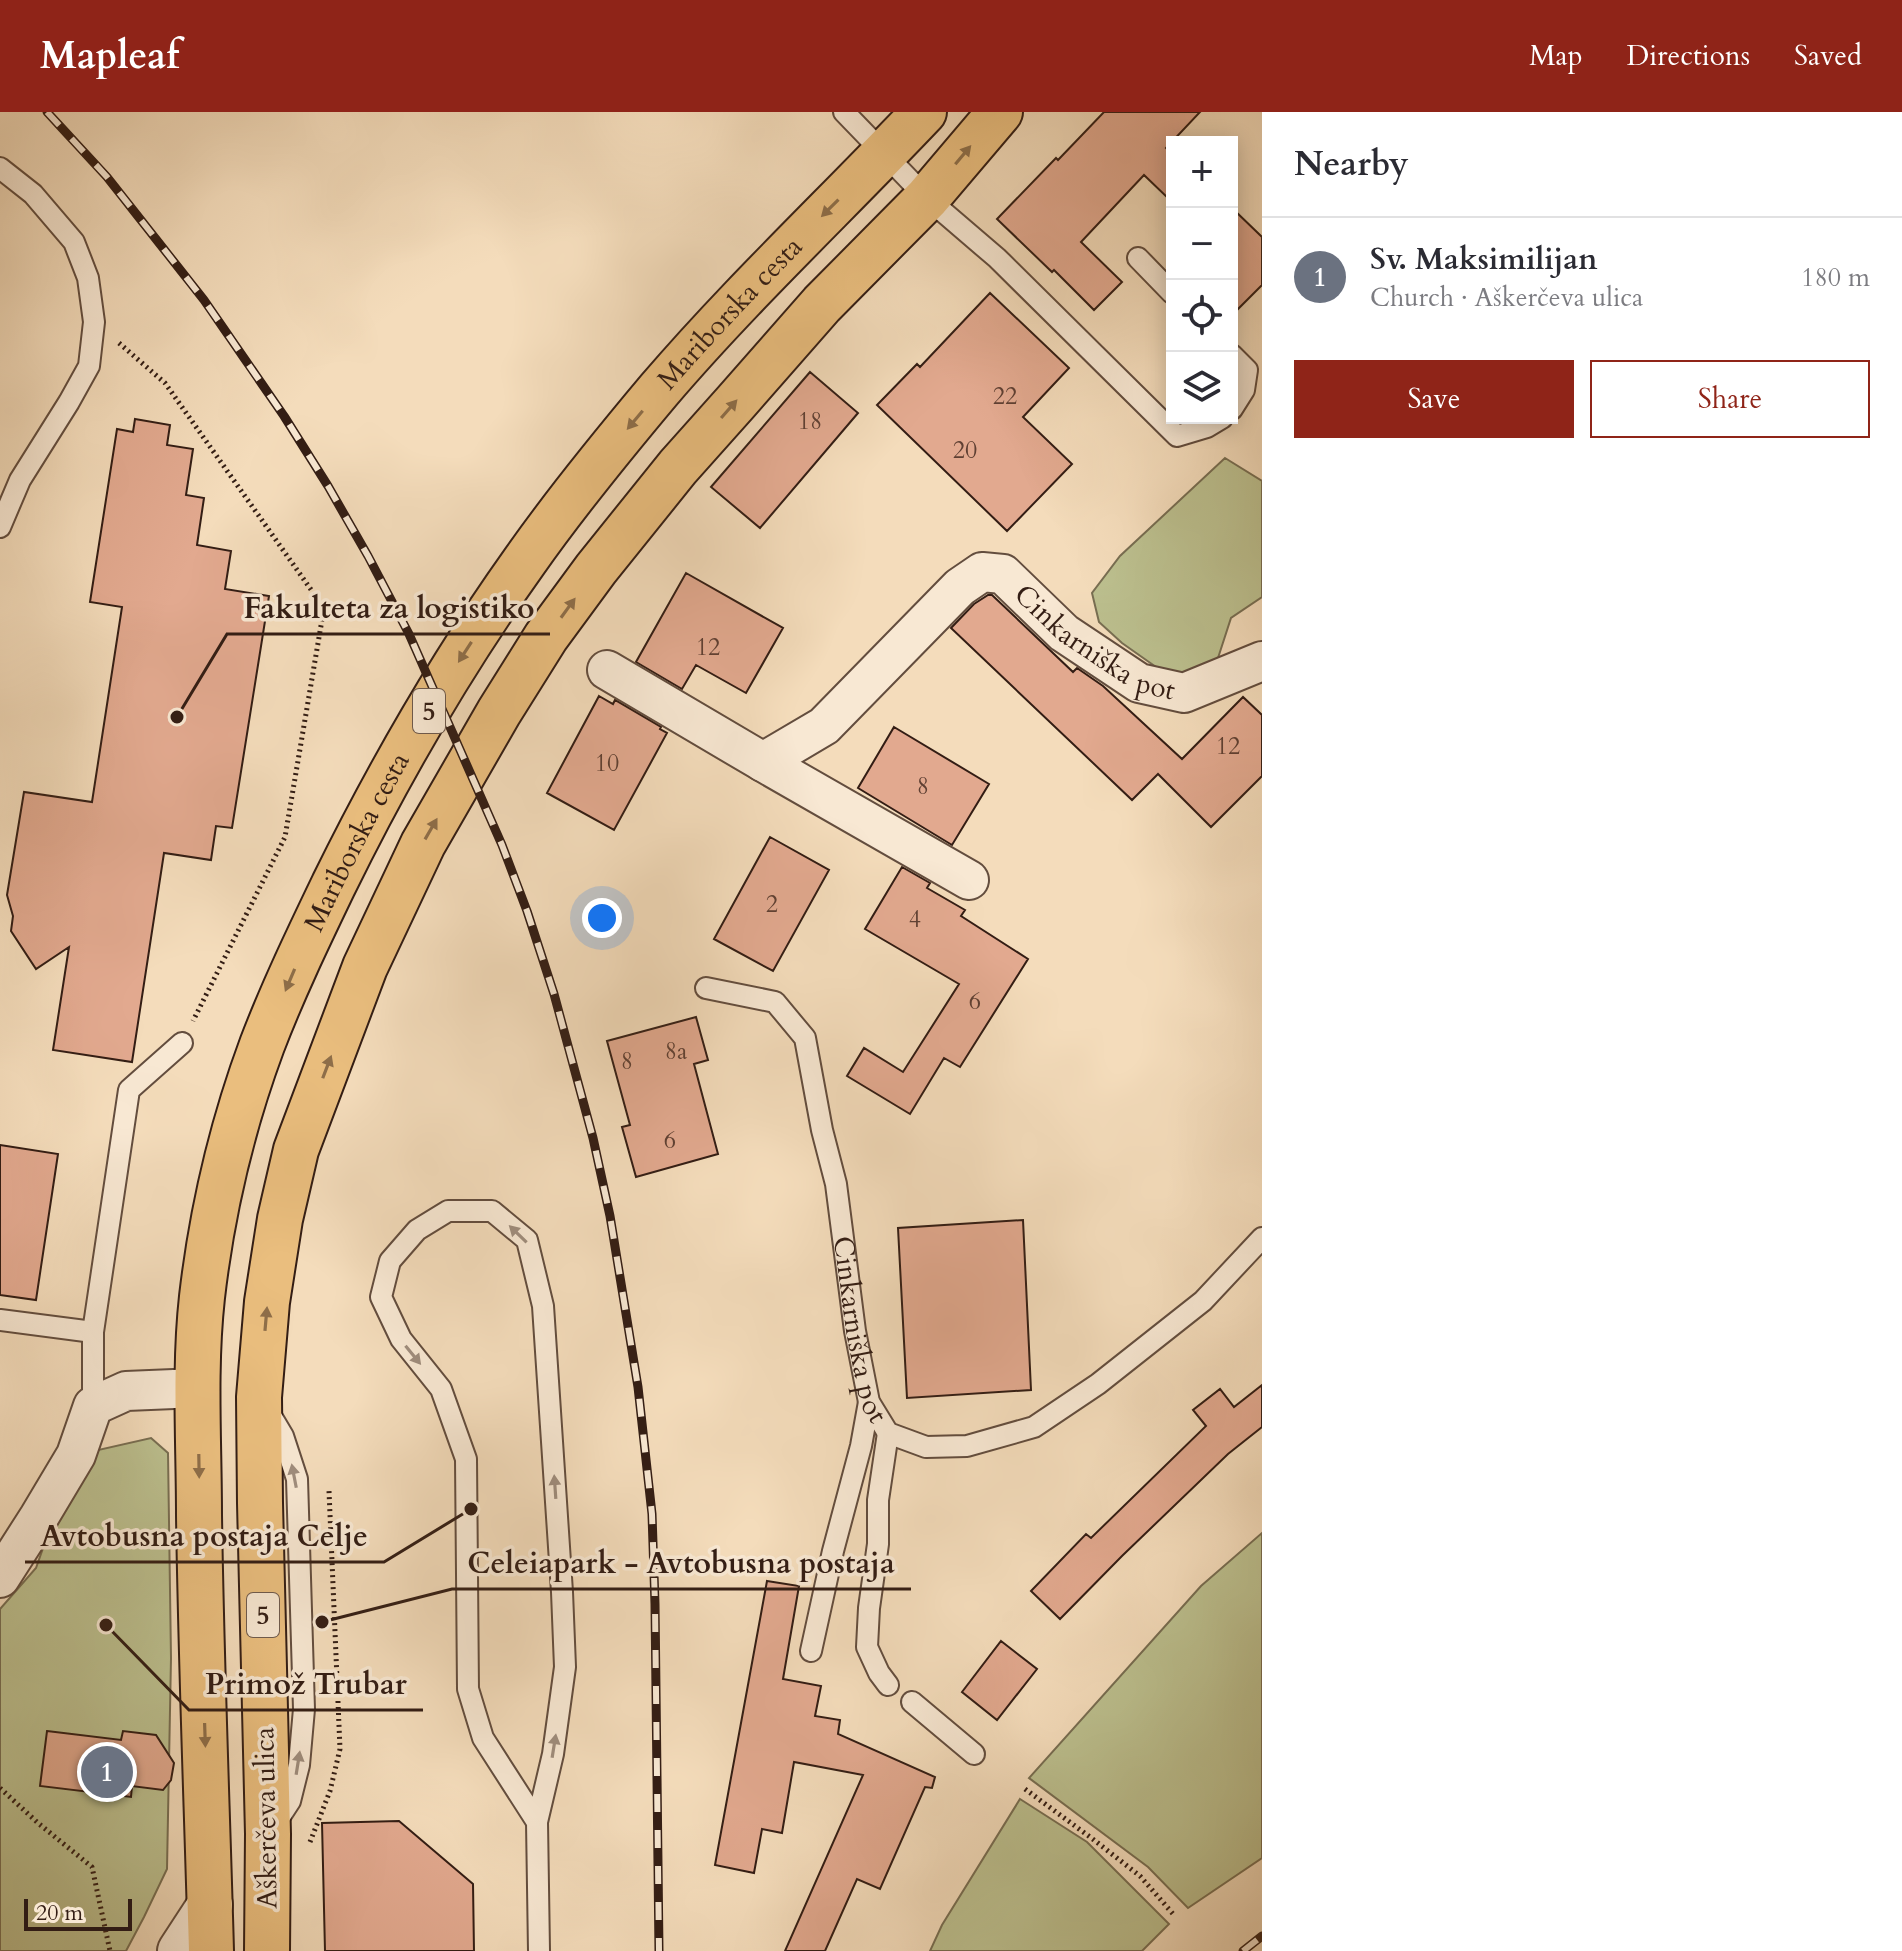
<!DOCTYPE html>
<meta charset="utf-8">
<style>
:root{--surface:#fff;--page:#f2f2f3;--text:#2b2b33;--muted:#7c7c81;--line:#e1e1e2;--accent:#8f2418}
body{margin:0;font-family:Cardo,serif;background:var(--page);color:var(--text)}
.controls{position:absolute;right:24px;top:24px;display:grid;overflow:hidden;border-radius:0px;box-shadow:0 4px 20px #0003}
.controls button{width:72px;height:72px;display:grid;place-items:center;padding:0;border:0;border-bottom:2px solid var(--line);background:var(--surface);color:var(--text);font:40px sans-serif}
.scale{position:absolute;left:24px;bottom:20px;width:108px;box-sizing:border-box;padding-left:8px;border:4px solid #331d14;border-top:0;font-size:22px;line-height:28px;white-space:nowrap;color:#331d14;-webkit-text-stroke:6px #f8e8d3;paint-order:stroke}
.you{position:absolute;left:602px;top:806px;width:28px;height:28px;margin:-20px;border:6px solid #fff;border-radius:50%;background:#1a73e8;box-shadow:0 0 0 12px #1a73e833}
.badge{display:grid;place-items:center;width:52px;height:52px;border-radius:50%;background:var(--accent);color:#fff;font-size:26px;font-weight:700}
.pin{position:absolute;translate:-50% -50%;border:4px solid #fff;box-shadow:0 2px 8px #0006}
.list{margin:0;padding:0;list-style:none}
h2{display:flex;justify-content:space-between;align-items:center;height:104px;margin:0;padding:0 32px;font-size:34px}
h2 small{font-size:26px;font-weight:400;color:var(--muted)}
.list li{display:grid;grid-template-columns:52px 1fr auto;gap:24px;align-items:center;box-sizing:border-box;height:120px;padding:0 32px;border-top:2px solid var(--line)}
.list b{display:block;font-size:30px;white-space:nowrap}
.list p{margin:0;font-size:26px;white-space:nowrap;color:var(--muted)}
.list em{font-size:26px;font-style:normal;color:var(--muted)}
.actions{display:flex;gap:16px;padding:24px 32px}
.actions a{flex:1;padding:18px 0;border:2px solid var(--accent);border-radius:0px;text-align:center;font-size:28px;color:var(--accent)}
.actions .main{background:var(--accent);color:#fff}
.icon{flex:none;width:44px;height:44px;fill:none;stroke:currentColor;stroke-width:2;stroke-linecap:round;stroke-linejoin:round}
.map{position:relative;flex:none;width:1262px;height:1839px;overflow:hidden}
header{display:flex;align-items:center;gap:48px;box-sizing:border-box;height:112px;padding:0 40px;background:var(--accent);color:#fff}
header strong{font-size:38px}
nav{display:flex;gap:44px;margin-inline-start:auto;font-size:28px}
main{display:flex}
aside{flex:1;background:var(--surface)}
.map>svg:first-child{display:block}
.green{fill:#bcc08f;stroke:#786e52;stroke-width:2}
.building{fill:#e2a98f;stroke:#331d14;stroke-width:2}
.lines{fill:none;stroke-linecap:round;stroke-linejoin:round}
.service-casing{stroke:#634d3e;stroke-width:24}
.minor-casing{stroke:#634d3e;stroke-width:42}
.tertiary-casing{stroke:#634d3e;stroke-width:48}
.primary-casing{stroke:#331d14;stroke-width:48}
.path{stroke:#331d14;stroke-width:5;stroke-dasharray:2 4;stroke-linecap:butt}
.service{stroke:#f8e8d3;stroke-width:20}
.minor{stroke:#f8e8d3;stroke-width:38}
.tertiary{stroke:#f8e8d3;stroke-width:44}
.primary{stroke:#eabe7e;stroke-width:44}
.rail-casing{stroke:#331d14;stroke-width:9}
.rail{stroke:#f8e8d3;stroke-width:6;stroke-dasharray:18;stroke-linecap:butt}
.oneway{fill:#8e6e49}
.oneway2{fill:#9f8d7d}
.labels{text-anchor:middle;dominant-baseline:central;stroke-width:7;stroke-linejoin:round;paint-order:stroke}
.number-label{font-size:24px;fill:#5f4033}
.shield{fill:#f8e8d3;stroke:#6e5a4d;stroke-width:2}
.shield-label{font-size:26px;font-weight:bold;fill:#331d14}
.street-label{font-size:28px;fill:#331d14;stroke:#f8e8d3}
.leader{fill:none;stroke:#331d14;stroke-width:3}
.callout-dot{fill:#331d14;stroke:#f8e8d3;stroke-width:3}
.callout-label{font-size:30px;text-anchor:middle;font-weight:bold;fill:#331d14;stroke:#f8e8d3;stroke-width:7;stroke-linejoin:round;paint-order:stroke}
</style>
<header>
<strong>Mapleaf</strong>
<nav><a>Map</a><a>Directions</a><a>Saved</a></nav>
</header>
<main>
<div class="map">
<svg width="1262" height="1839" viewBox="0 0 1262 1839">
<rect width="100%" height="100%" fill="#f4dcbb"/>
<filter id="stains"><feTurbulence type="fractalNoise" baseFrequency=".0025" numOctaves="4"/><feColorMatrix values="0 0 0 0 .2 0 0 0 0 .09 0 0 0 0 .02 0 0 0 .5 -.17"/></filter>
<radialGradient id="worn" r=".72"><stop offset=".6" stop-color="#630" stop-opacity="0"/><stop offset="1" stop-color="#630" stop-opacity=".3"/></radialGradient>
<!-- green -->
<path class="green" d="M1225,346l37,23v116l-31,21 -13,40 -17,15 -35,1 -44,-31 -23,-21 -7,-29 28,-37z
M151,1326l17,15 3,205 -4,211 -23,48 -18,34h-126v-342l36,-41 40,-113z
M1262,1421v325l-74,50 -40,-41 -119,-89 172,-192z
M1020,1687l67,43 82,82 -27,27h-212l12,-26z"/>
<!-- building -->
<path class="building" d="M1104,0h96l-34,36 6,6v48l-28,-27 -63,67 41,40 -28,28 -40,-40 -2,2 -55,-53 59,-61 2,2z
M1232,96l30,29v48l-30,30z
M990,181l79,75 -46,49 49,47 -65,67 -130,-126 40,-41 3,3z
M810,260l48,41 -98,115 -49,-41z
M135,307l35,6 -3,20 26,4 -7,46 18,3 -7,47 34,6 -6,38 44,7 -37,232 -16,-2 -5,34 -47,-7 -32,209 -79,-12 16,-103 -33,22 -25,-38 2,-15 -6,-21 17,-103 68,10 30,-195 -32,-5 27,-173 16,3z
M686,461l97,55 -37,65 -50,-28 -14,24 -46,-27z
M988,483h4l81,77 4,-4 26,18 79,73 61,-62 19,18v61l-51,51 -53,-53 -26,26 -181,-172 23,-24z
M599,584l14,8 2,-4 46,27 -1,2 7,4 -53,97 -67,-37z
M894,615l95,57 -37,61 -94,-57z
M770,725l59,33 -56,101 -59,-32z
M902,755l28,16 -3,5 38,22 -4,6 67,43 -68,108 -16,-9 -34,56 -63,-38 17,-28 39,24 56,-88 -94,-55z
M696,905l12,43 -14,4 24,90 -82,23 -14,-50 8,-2 -23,-84z
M0,1033l58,9 -22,146 -36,-5z
M1023,1108l8,170 -124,8 -9,-170z
M1262,1273v42l-34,27 -106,102 -62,63 -29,-28 55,-57 5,4 115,-112 -13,-16 27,-21 14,18z
M767,1469l32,5 -16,93 38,7 -6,30 25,4 -2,14 97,43 -3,11 -7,-1 -45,102 -23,-10 -32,72h-40l78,-176 -69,-13 -12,71 -20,-4 -8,44 -39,-8z
M1001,1529l36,28 -40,51 -35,-28z
M47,1619l74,9 2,-9 33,4 18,28 -3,17 -8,10 -31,-4 -1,11 -91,-11z
M399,1709l74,63 1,67h-149l-3,-128z"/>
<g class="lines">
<defs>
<g id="service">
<path d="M844,0l83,86 70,60 180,178 30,-9 15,-9"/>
<path d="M0,56l33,26 41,48 14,36 6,44 -5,44 -20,36 -49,78 -20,47"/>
<path d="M1138,146l34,35"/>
<path d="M1232,243l15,15 -3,20 -12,19"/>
<path id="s1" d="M706,876l69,14 30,36 17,92 14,54 19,147 14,71 19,31 38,14 41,-1 67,-19 64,-43 105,-83 59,-63"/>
<path d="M0,1208l93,12"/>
<path d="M93,1294v-74l36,-242 53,-47"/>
<path d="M267,1297l16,27 14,43 7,230 -5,56 -9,36 -15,23"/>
<path d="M811,1539l22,-100 28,-105 8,-44"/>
<path d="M888,1573l-9,-12 -12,-26 2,-39 9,-64v-44l10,-67"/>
<path d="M912,1590l62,52"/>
<path d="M537,1710l-54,-84 -15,-49 -2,-230 -25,-70 -40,-50 -20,-42 9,-36 27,-31 31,-19h44l35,29 16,66 19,286 3,75 -12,87 -16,68 2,129"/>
</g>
<g id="minor">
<path d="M607,558l156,92 206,118"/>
<path id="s2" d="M763,650l61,-36 136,-139 22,-15 21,2 61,59 75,50 45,10 78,-32"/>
<path d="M0,1466l39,-61 37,-62 17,-49 33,-15 72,-3"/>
</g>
<path id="tertiary" d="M180,1839l30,-46"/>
<g id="primary">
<path id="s3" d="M211,1839c-4,-145 -10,-291 -12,-436 0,-72 -5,-146 3,-218 10,-86 30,-171 60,-252 21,-55 47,-109 72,-161 55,-112 118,-221 190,-322 42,-60 88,-116 135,-172 83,-97 177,-185 265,-278"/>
<path d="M267,1839l1,-117 -8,-331 -1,-106 8,-95 13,-83 16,-69 69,-183 58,-123 76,-132 47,-75 50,-68 82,-102 58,-65 86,-98 105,-106 73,-86"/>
</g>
</defs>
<!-- service casing -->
<use href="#service" class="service-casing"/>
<!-- minor casing -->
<use href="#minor" class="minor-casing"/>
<!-- tertiary casing -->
<use href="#tertiary" class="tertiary-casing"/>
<!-- primary casing -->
<use href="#primary" class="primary-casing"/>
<!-- path -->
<path class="path" d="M119,231l46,40 159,225 -39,229 -92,184
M0,1676l38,35 54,44 18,84
M1025,1677l69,51 46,36 34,39
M310,1730l20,-51 10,-42 -11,-258"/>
<!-- service -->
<use href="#service" class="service"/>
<!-- minor -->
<use href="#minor" class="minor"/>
<!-- tertiary -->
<use href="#tertiary" class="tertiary"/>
<!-- primary -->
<use href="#primary" class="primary"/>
<defs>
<path id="rail" d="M47,0l60,65 97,123 80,116 44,70 40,70 41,78 93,211 25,66 27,83 39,144 17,78 28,171 14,127 3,90 4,347
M1243,1839l19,-15"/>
</defs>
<!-- rail casing -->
<use href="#rail" class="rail-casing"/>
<!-- rail -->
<use href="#rail" class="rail"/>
</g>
<!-- one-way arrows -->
<defs><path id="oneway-solid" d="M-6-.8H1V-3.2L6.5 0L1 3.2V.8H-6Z" transform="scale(2)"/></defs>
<g class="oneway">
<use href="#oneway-solid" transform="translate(963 43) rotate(-50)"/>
<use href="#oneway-solid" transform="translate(830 96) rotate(135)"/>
<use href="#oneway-solid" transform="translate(729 297) rotate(-49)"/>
<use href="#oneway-solid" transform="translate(635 308) rotate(130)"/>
<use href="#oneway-solid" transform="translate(568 496) rotate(-54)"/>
<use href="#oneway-solid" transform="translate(465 540) rotate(123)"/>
<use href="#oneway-solid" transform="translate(431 717) rotate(-60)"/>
<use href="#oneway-solid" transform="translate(290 868) rotate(113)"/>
<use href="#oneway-solid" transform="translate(327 955) rotate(-69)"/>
<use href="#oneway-solid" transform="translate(266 1207) rotate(-85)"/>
<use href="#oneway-solid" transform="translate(199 1354) rotate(89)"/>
<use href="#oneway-solid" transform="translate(205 1623) rotate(88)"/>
</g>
<g class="oneway2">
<use href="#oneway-solid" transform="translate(518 1122) rotate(-136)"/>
<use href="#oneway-solid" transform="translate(413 1243) rotate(51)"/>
<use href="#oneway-solid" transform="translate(294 1364) rotate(-101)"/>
<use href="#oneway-solid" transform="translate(555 1375) rotate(-94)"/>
<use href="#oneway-solid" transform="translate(554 1634) rotate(-81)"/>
<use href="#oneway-solid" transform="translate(298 1651) rotate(-81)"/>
</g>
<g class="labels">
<!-- number labels -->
<g class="number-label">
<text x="1005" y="284">22</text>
<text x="810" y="309">18</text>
<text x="965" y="338">20</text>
<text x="708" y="535">12</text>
<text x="1228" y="634">12</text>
<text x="607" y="651">10</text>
<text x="923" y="674">8</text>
<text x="772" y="792">2</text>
<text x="915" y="807">4</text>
<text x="975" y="889">6</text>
<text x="676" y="939">8a</text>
<text x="627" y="949">8</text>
<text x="670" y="1028">6</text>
</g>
<!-- shield labels -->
<g class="shield">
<rect x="413" y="577" width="32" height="44" rx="6"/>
<rect x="247" y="1481" width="32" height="44" rx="6"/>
</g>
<g class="shield-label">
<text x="429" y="599">5</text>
<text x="263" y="1503">5</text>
</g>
<!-- street labels -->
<g class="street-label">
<text stroke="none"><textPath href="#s3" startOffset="1788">Mariborska cesta</textPath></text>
<text stroke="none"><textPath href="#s2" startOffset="430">Cinkarniška pot</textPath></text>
<text stroke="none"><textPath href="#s3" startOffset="1138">Mariborska cesta</textPath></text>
<text stroke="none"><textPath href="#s1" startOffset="414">Cinkarniška pot</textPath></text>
<text transform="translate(266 1706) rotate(-91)">Aškerčeva ulica</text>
</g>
</g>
<!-- callouts -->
<path class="leader" d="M177 605L227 522H550M471 1397L384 1450H25M322 1510L452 1477H911M106 1513L189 1598H423"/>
<g class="callout-dot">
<circle cx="177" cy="605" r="8"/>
<circle cx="471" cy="1397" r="8"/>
<circle cx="322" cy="1510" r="8"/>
<circle cx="106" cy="1513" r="8"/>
</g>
<g class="callout-label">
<text x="389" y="506">Fakulteta za logistiko</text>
<text x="204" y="1434">Avtobusna postaja Celje</text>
<text x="681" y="1461">Celeiapark - Avtobusna postaja</text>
<text x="306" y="1582">Primož Trubar</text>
</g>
<rect width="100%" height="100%" filter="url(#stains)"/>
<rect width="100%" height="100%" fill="url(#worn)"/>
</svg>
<div class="controls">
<button>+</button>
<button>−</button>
<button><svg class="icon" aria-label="locate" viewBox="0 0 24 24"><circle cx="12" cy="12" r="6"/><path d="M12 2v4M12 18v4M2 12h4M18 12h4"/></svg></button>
<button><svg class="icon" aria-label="layers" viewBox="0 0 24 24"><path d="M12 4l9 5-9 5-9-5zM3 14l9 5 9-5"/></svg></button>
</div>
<div class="scale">20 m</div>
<div class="you"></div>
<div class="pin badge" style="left:107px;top:1660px;background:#6b7280">1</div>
</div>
<aside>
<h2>Nearby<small></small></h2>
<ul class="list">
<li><span class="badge" style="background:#6b7280">1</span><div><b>Sv. Maksimilijan</b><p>Church · Aškerčeva ulica</p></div><em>180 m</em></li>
</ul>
<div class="actions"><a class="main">Save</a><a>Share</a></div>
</aside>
</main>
